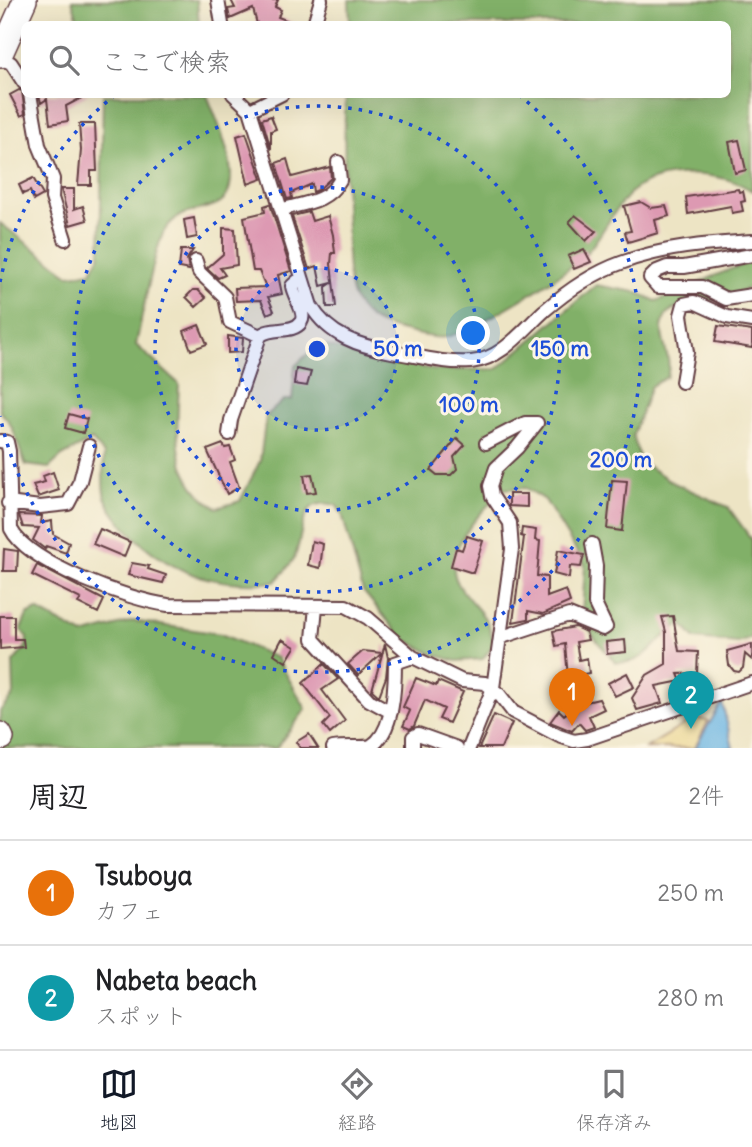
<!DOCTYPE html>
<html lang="ja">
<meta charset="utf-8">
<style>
:root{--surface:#fff;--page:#f6f6f6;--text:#202124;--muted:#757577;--line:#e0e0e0;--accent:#111827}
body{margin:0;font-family:Delius,"Klee One",sans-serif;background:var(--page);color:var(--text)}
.you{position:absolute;left:474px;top:334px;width:24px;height:24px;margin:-18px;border:5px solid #fff;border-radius:50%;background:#1a73e8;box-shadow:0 0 0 10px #1a73e833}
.badge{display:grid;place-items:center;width:46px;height:46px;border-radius:50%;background:var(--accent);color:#fff;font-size:23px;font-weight:700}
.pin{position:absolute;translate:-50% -58px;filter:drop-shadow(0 2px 4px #0008)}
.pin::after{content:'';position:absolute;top:37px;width:24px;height:21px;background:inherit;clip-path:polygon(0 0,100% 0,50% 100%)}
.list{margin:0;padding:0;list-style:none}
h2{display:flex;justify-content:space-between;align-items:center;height:91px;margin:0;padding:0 28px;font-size:30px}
h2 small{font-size:23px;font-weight:400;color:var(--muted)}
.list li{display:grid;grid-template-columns:46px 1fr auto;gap:21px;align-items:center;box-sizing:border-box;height:105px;padding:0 28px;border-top:2px solid var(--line)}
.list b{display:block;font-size:26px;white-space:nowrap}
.list p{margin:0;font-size:23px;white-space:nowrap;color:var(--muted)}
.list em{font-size:23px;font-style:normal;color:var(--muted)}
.icon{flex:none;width:38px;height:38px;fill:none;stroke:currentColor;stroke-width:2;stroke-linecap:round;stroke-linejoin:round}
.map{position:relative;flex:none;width:752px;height:748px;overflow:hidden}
.search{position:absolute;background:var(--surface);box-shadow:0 7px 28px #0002;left:21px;right:21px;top:21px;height:77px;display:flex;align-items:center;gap:18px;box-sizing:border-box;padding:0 24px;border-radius:10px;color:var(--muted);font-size:26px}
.sheet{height:301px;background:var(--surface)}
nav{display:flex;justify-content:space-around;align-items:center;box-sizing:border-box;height:98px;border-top:2px solid var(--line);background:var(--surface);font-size:19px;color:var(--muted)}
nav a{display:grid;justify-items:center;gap:4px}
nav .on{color:var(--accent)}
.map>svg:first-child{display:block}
.forest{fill:#81b068;stroke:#66684a;stroke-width:2}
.sand{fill:#eeda9e;stroke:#9c7c64;stroke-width:2}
.water{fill:#6cb6e4;stroke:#5b6a88;stroke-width:2}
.building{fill:#dd99b2}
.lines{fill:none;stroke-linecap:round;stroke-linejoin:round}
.street-casing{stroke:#623d42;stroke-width:16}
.highway-casing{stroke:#623d42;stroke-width:26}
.street{stroke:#fff;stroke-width:12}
.highway{stroke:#fff;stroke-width:23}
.ring{fill:none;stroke:#1d4ed8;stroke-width:3.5;stroke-dasharray:3.5 7}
.centre{fill:#1d4ed8;stroke:#fcf5e5;stroke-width:3.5}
.ring-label{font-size:21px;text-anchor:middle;font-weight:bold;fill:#1d4ed8;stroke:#fcf5e5;stroke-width:6;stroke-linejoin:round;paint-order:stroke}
</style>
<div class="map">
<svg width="752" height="748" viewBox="0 0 752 748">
<rect width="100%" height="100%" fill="#fcf5e5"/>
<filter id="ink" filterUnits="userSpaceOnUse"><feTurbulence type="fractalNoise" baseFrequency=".0143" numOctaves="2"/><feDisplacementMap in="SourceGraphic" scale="14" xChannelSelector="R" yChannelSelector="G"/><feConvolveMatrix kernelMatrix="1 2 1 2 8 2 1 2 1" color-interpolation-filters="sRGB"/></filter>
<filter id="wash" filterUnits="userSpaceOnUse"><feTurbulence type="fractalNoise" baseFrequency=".00686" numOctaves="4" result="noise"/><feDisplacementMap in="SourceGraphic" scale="28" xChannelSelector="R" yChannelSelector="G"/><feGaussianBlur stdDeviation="1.57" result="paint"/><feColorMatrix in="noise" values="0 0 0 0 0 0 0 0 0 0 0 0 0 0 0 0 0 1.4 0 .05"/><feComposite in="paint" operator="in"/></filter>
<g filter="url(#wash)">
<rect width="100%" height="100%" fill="#ede4c4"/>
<!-- forest -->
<path class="forest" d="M72,0h125l2,24h-120z
M349,0h403v191c-28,-19 -82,-23 -113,-5 -24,15 -37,55 -60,74 -22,19 -107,72 -133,77 -11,3 -57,-9 -68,-14 -11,-5 -21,-16 -25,-27 -7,-19 -6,-48 -6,-68 -2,-45 -4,-89 -1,-133l382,-1v-70h-378z
M103,95h104c9,24 46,100 5,111 -20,6 -34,5 -47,24 -10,14 -24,92 -29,115l43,39c-2,47 -8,97 38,124l23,-7 20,-40 6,-45 18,-16h8l3,-34 23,-22 117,26 62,-1 99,-84 40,7 20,9c33,-11 62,-30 96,-39v25c-12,4 -24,9 -37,13 -18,4 -51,1 -53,28 -1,18 11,30 5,49l-16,9 -18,49 7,26 34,22 54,24 24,33v98l-14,5 -43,-4 -13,-15c-26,11 -33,43 -67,38l-22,-26 -11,-22 3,-49 -40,-65 -19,-12 -22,1c-23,23 -69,66 -42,101 17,23 26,24 32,54l-11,15 -27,2 -24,-7 -31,-17 -38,-46 -21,-77 -6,-9c-39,-10 -31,28 -41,51 -3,9 -14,18 -20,26 -53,5 -99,-5 -138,-43 -13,-12 -25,-25 -32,-42 -4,-12 -1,-30 -1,-43l-12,-14 -30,16 -13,12 -23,-3c-9,-18 -11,-42 -26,-53v-189l69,52 22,-3 9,-17z
M37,610l46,25 50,-14 88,13 56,24 29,51 -30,39h-276v-37l14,-16 -1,-33 13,-15 1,-9 -6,-9 6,-14z"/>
<!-- sand -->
<path class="sand" d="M695,718l13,3 -13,27h-49z"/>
<!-- water -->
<path class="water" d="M722,702l11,46h-38z"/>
<g id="blocks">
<!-- building -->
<path class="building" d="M231,0h47l-3,7 6,3 -3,7 18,7h-39l-4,-15 -23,10 -2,-10 7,-1z
M19,90l3,1 3,23 -4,2 -11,-21z
M39,94h50l-23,12 2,15 -18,3 -3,-25 -6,4z
M271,116l5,13 -5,2v18l-9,-30z
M79,124h16l2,47h-6v14h-13l3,-35z
M246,133l16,46 -14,5 -11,-48z
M739,140l7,30 -11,3 -6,-31z
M287,159l5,18 38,-10 1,11 -13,12 -5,2 -1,-8 -21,9 1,5 -5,1 -11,-36z
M33,178l10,17 -9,5 -4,-9 -7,3 -4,-9z
M61,189h13v20l9,-3 4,14 -17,5z
M738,189l1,3 4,-1 2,10 -4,1 2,9 -11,2 -1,-7 -43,8 -2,-17z
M641,202l10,6 15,-2 3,10 -14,4 3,13 -30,9 -3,-10 6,-1 -7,-25z
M270,204l21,67 -13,4 4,19 -14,3 6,14 -7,3 -6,-14 -25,1 -1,-13 31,-1 -7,-16h-6l-9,-54 21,-5 -1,-6z
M309,212l3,9 16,-5 5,19 2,18h-3l-1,11 5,43h-9l-1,-20 6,-4 -11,3 -4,-20 -8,3 -17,-53z
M575,215l21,16 -10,10 -17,-19z
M194,218l3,19 -10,2 -3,-19z
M223,228l12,1 2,36 -17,3 5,7 -7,3 -11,-10 16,-14z
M584,249l7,13 -17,7 -6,-13z
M181,250h12l-6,9 2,11 -10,-2z
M193,290h5l8,8 -10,9 -10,-10z
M199,325l8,19 -16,6 -7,-19z
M718,326l34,5v17l-37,-6z
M228,336l15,2 -1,14 -14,1z
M296,369l15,3 -4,14 -13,-2z
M69,414l18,5 -4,14 -18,-5z
M457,438l8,7 -11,12 3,12 -6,6h-14l-6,-5z
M223,444l2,4 5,-1 5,13 -5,2 9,25 -12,7 -20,-44z
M53,472l6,18 -21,7 -5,-12 12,-3 -2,-6z
M312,474l4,18 -9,1 -3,-18z
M612,480l15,1 -5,50 -15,-2z
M509,494h18v13l-18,-1z
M19,515l23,1 -1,7 11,-2 1,13 16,9 -3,10 -20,-7 -1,3 -12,-9 6,-12 -16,-1z
M522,528l14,2 -1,10 5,1 -3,35 10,1v20l19,-7 4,12 -27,12 -15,-3v8l-15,3 11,-85 -3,-1z
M100,529l30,13 -6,15 -31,-13z
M467,536l16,5 -10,32 -22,-7 5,-18 6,2z
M312,541l11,3 -3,24 -12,-3z
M4,549l14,2 -1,20h-14z
M558,550l26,5 -3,12 -11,-1 -1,12 -15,-4z
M132,563l17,3 -1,3 18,6 -3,8 -35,-8z
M37,565l67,35 -6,13 -20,-10 3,-4 -49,-24z
M0,616h14v23h9l1,8 -24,2z
M673,616l6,35 19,1 -1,21 -19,1 3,7 -25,5 6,17 -25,7 -5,-12 15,-23 19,-11v-32l-4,-15z
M575,627l11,5 2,8 -12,2 3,18 8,-2 2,15 -21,4 -3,-33 -9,2 -3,-15z
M282,639l13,8 -9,15 -12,-8z
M625,640l1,12 -19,2 -1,-12z
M385,644l3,14 -2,19 -7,19 -7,-6z
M752,644v16l-7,-6 -2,14 -4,4 -5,-1 -5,-6 -2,-14z
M363,651l19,2 -24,22 -10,-11z
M324,664l14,15 -16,11 23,31 -15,13 -7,-9 7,-7 -27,-35z
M627,673l7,14 -19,9 -7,-13z
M416,678l20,8 2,-5 25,11 -14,31 -10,-4 5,-10 -19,-9 -11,26 -4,3 -7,-3 7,-15 -7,-4z
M599,699l5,10 -15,7 5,11 -9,3 -6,-7 -7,8 -22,-9 9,-12 5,5 14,-11z
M494,715l18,8 -11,25h-22z
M309,734l9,14h-18l-4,-6z"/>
</g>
</g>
<g filter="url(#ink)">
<use href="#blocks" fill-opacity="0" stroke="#623d42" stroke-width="2"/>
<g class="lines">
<defs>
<path id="street" d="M218,0l4,24
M314,24l7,-24
M0,58l11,5 13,20
M30,94l9,51 14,34 -1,19 13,41
M233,94l17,16 61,196c18,30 48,40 81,46 25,4 53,12 79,10 31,-3 52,-32 73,-51 22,-19 49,-38 77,-48 42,-16 86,-19 131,-22
M250,110l32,-16
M283,209c22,-6 45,-7 57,-29l-2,-18
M752,255l-68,12h-17l-10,4 -7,7 8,9h44l24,12 26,-4
M196,261l3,11 26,25 5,25 30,14
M682,382l5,-30 -6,-37 3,-11 10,-2 33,15 25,4
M229,434l2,-14 29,-84c11,-10 33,-2 41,-14 6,-9 -8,-26 -9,-36l10,-9
M0,441l7,1 2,9 2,78c17,35 119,71 157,76l178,1 22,12 45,39 49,24 23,2 14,11 14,18 46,24 15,5 13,-2 165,-56
M8,503l32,4 28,-3 12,-23 9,-35
M316,606l-3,33 56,61 22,12
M502,637l67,-22 34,14 3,-2 -11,-23 1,-38 -4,-22
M333,748c11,-2 29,0 38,-2 23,-14 24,-60 24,-83l18,-6
M413,748v-11l5,-3 39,14
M469,748l24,-60 19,-139 -2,-26 -18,-27 -2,-10 6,-18 21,-20 20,-25h-12l-39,20"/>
<path id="highway" d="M0,56l25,-56
M0,734l2,4"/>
</defs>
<!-- street casing -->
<use href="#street" class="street-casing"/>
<!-- highway casing -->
<use href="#highway" class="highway-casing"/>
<!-- street -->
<use href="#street" class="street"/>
<!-- highway -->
<use href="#highway" class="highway"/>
</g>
</g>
<!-- distance rings -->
<circle cx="317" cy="349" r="81" fill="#1d4ed8" fill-opacity=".12"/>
<g class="ring">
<circle cx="317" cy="349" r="81"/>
<circle cx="317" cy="349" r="162"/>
<circle cx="317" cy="349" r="243"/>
<path d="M0 282A324 324 0 0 1 115 95M519 95A324 324 0 1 1 0 416"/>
</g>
<circle cx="317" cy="349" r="10" class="centre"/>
<g class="ring-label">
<text x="398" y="356">50 m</text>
<text x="560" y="356">150 m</text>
<text x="469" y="412">100 m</text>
<text x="621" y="467">200 m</text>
</g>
</svg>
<div class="you"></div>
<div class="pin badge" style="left:572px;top:726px;background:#e8710a">1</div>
<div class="pin badge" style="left:691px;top:729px;background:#0f9aa8">2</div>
<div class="search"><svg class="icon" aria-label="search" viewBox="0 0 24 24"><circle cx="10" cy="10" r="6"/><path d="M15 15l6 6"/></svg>ここで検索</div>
</div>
<section class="sheet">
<h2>周辺<small>2件</small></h2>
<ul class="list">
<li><span class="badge" style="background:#e8710a">1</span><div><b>Tsuboya</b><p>カフェ</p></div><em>250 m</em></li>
<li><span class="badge" style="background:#0f9aa8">2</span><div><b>Nabeta beach</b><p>スポット</p></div><em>280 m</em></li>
</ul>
</section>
<nav>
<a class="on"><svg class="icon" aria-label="map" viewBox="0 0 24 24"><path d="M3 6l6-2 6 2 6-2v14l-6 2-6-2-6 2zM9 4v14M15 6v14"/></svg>地図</a>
<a><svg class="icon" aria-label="directions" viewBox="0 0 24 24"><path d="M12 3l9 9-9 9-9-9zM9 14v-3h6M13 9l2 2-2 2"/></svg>経路</a>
<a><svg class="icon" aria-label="saved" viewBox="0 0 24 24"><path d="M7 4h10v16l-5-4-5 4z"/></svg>保存済み</a>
</nav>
